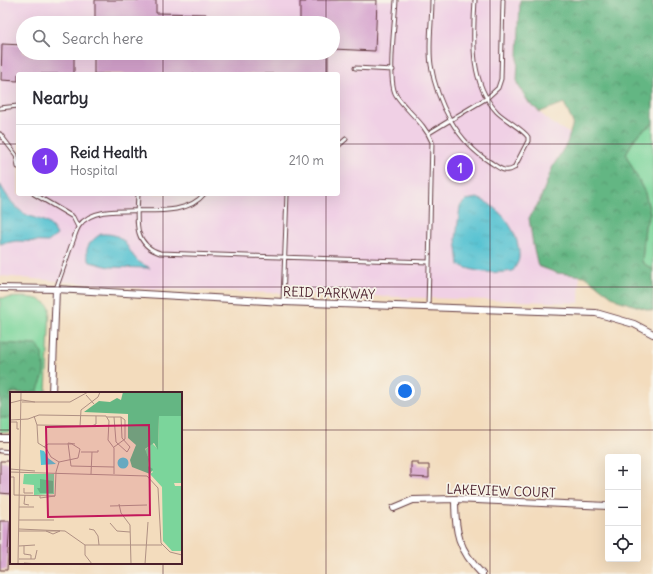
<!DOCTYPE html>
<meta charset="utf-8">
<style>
:root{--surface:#fff;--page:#f7f7f7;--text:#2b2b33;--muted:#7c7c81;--line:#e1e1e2;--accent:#7c3aed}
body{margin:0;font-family:Delius,sans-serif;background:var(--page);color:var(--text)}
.controls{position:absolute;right:12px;bottom:12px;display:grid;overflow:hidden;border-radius:4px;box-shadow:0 4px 16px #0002}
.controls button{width:36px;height:36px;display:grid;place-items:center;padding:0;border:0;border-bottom:1px solid var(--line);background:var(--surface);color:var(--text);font:20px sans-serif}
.you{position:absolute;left:405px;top:391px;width:14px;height:14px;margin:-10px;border:3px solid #fff;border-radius:50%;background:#1a73e8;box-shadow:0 0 0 6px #1a73e833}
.badge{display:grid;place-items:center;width:26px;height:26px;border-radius:50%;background:var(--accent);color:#fff;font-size:13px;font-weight:700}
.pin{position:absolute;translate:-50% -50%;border:2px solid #fff;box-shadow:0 1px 4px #0006}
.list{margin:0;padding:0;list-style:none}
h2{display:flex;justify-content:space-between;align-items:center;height:52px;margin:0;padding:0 16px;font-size:17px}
h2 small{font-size:13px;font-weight:400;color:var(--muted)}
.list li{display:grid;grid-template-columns:26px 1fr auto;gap:12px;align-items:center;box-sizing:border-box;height:72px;padding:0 16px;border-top:1px solid var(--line)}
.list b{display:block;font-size:15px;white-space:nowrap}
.list p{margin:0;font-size:13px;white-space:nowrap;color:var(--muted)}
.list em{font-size:13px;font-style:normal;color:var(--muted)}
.icon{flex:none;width:22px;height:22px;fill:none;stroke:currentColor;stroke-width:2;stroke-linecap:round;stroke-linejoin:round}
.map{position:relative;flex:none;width:653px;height:574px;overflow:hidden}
.search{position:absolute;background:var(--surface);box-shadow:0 4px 16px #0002;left:16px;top:16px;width:324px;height:44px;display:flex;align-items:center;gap:10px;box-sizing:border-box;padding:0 14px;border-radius:22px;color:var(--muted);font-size:15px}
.panel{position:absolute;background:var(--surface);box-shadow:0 4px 16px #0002;left:16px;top:72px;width:324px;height:124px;border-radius:4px}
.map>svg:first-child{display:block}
.built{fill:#f0d0e5;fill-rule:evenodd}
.green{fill:#7bd59b;stroke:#627a63}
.forest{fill:url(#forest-crowns);stroke:#576a57}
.water{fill:url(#water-ripples);stroke:#50707e}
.building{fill:#d6a3ce}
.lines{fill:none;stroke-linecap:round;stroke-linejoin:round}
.service-casing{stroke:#633b41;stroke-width:5}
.minor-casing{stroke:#633b41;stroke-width:8}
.service{stroke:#fff;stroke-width:3}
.minor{stroke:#fff;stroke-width:6}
.grid{fill:none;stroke:#4a1f2b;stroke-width:1;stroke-opacity:0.55}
.labels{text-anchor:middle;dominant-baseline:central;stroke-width:3.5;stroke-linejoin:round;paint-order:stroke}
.street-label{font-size:13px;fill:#4a1f2b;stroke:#f7f3e8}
.inset-road{fill:none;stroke:#af9083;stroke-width:1}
.view{fill:#c2185b;fill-opacity:0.15;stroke:#c2185b;stroke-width:2}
.inset-edge{fill:none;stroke:#4a1f2b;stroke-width:2}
</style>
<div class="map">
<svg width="653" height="574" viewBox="0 0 653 574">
<defs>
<pattern id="forest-crowns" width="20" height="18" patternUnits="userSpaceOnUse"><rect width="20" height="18" fill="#64b683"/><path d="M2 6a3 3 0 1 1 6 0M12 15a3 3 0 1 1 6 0" fill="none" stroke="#54936b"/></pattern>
<pattern id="water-ripples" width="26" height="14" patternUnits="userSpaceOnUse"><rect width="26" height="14" fill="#57c2d2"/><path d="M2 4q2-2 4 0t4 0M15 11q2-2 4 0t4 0" fill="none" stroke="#4da6b4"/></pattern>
</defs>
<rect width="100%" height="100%" fill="#f7f3e8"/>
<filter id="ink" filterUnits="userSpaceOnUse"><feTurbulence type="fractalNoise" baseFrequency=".025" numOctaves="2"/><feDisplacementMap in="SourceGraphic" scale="8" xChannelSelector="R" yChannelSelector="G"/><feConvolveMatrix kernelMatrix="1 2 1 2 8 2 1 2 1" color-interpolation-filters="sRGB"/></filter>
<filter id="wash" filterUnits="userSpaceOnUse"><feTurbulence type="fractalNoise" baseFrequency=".012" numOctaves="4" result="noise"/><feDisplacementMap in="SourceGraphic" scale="16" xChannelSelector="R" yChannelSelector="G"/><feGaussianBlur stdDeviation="0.9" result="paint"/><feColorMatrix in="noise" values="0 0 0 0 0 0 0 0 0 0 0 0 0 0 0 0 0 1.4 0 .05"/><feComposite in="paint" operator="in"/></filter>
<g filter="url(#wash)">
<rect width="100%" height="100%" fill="#f3dcbd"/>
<!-- built -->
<path class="built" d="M0,0h520l-3,83 12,20 24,21 30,17 -4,162 -431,-14 -148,-13zM23,23h310v30h-310zM18,74h320v120h-320z"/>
<!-- green -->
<path class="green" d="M653,124v146l-11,-8 3,-36 5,-13 -5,-20 -19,-38c6,-14 13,-24 27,-31z
M0,298c16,0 41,-5 50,10l-4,85h-35v40l-11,-1z"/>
<!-- forest -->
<path class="forest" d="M520,0h133v124c-14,7 -21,17 -27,31l19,38 5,20 -5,13 -3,36 11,8v41l-36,-11 -32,-24 -28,-3 -19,-7 -5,-21 -4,-27 10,-16 14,-36 14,-23 6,-20 -9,-20 -24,9 -11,-9 -12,-20z
M0,343l38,2c5,8 8,23 5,32 -2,7 -5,9 -5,16h-27v25h-11z"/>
<!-- water -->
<path class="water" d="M0,184c6,11 12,20 22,28 13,9 27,5 35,23l-9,7 -32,-1 -16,3z
M477,198c23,8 43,34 42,59 0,5 -4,10 -6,14 -19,3 -36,2 -54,-6l-3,-26 4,-33 6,-6z
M101,234c25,-1 23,11 35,25 3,4 9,6 14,9l-40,-1 -20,-5c-8,-13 0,-21 11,-28z"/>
<g id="blocks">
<!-- building -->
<path class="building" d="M95,0h61v13l50,1v9h-111z
M306,0h71l-2,51 -42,-2v-26h-33v-21h6z
M2,44l21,1v8h51v21h-56v7l-17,-1z
M94,53h234v21h-234z
M0,461h11v33l-11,-1z
M411,462h7v3h11v13l-18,-1z
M0,521h10l-3,49h-7z"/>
</g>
</g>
<g filter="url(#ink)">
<use href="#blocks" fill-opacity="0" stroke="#633b41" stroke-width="1"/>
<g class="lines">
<defs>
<path id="service" d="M396,0c-1,20 -9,81 0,95 11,17 28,27 36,47l-4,166
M432,0c0,21 -4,44 -1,65 6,37 26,77 59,97 8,5 15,12 24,6l14,-27v-4c-4,-7 -23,-17 -31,-25 -28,-30 -24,-74 -22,-112
M355,68l38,2
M0,108l18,-2
M429,133l58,-35 11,-10 3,-9 2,-79
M0,134l16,21 2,12
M338,146l8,-7
M34,194l39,23 5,10
M138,194c-1,25 -6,50 22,59l269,9
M56,289c5,-14 10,-28 15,-43 3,-6 4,-14 8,-20 21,-32 99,2 125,-32
M283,302l4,-108
M0,451l11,1"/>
<path id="minor" d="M0,288l56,1 227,13 313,11 38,11 19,10
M52,393l4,-104
M0,438h11
M455,499c0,33 3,50 27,75
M394,508l19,-8 42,-1 153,7"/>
</defs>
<!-- service casing -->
<use href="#service" class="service-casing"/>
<!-- minor casing -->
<use href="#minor" class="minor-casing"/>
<!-- service -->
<use href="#service" class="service"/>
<!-- minor -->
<use href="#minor" class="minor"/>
</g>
</g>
<!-- grid -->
<path class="grid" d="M163,0v23M326,0v23M490,0v574M163,53v21M326,53v21M0,144h18M338,144h315M163,194v199M326,194v380M0,287h653M0,430h11M181,430h472M163,563v11"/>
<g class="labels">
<!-- street labels -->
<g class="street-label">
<text transform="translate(329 293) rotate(2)">REID PARKWAY</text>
<text transform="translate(501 491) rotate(2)">LAKEVIEW COURT</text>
</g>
</g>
<!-- overview -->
<g transform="translate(10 392)">
<rect width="172" height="172" fill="#f3dcbd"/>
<path d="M149,24h23v67h-8l1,3h7v65h-10l-9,-10 -1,-54 -12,-13 3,-2 -5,-6 1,-7 -4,-9 7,-7 6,6zM14,82h30v20l-20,1v-10l-11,-1z" fill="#7bd59b"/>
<path d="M113,0h59v24h-23l-1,34 -4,-7 -9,6 4,10 -1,7 5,3 -3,5 -18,-7 -2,-7 6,-15 -8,-7v-24l-44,-2 15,-11 11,1 7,-4 4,2zM30,87l13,2v12h-13l-3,-5h3z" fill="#64b683"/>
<path d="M30,58l4,1 4,7 8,6 -15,1zM107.5 71a5.5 5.5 0 1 1 11 0a5.5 5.5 0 1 1-11 0Z" fill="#57c2d2"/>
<path class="inset-road" d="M76,3l8,9M12,10h48l18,-10M0,11l12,-3 13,2M24,24l3,9 1,18 8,5 5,9 8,5M97,25h14l4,3v19l-11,8M104,25l2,25 11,10 3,-5 -8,-9 -1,-21M0,28l18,-1 11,-4 67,1 3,5 -1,19 6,8v26M0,30h7v7h2M27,33l55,1 4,-2v-8M70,34l1,-16 17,-13 2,-5M65,52l-7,-1 3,23 43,1M71,60h17v-2M0,77l25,2M0,80l137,4 11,12 3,55 9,9 12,3M81,82l1,-22M0,85h4v18l41,1 1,-24 3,-10 19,-4 2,-9 -8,-5h-24l-4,3M14,96v5h9M15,103l-1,9 5,1M30,104v2l15,-2M109,112l2,9 9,12 1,39M100,114l37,-1M9,115h15M9,128h35M100,131l7,8 13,1M9,137l46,2 20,14h77M79,137l5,1 4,6 1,9M9,139h41M36,139l7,3 7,-3M75,153v10l7,9M9,154l16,-1M14,154v8l7,1v4M9,167h16l2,-9M14,171l15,1M8,172l3,-172M135,172l3,-42"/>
<path class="view" d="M139,33l1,90 -102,2 -2,-90z"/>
<rect width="172" height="172" class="inset-edge"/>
</g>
</svg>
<div class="controls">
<button>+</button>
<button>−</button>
<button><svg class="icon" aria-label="locate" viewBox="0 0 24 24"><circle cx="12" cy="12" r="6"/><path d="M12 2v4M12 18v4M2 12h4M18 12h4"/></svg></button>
</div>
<div class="you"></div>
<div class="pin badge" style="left:460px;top:168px">1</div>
<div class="search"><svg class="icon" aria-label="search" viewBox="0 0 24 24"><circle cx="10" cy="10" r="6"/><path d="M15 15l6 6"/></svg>Search here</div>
<section class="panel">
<h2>Nearby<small></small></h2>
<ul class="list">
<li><span class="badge">1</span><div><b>Reid Health</b><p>Hospital</p></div><em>210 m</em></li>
</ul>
</section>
</div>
